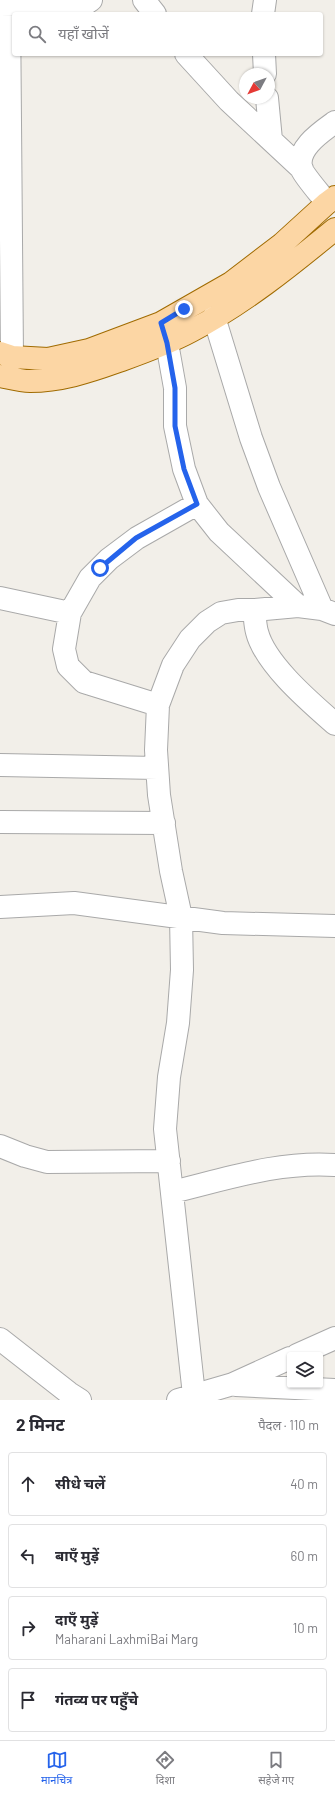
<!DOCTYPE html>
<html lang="hi">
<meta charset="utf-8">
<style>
:root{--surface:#fff;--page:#f7f7f7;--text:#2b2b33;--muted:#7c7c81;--line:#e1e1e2;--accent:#2563eb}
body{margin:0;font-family:Barlow,"Noto Sans Devanagari",sans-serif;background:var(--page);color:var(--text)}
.controls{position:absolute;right:12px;bottom:12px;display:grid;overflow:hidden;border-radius:4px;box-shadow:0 1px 3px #0004}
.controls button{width:36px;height:36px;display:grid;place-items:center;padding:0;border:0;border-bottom:1px solid var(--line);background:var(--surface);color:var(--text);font:20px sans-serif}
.compass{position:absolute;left:239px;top:68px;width:36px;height:36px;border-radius:50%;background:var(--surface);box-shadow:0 1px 3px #0004;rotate:229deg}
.stop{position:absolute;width:12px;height:12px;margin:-9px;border:3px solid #2563eb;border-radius:50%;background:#fff}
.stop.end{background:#2563eb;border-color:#fff;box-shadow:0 1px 4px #0008}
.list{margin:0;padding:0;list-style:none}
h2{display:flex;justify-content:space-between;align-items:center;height:52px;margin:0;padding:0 16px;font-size:17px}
h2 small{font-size:13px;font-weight:400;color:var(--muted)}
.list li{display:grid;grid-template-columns:26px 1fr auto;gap:12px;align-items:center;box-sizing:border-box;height:64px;margin:0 8px 8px;padding:0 8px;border:1px solid var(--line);border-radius:4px}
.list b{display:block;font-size:15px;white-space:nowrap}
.list p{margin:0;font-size:13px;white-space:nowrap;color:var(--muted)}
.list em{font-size:13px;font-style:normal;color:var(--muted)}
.icon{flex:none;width:22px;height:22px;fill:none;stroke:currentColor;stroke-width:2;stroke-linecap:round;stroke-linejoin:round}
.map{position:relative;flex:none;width:335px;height:1400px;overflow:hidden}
.search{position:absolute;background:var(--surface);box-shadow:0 1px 3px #0004;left:12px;right:12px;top:12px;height:44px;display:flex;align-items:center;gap:10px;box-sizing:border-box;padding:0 14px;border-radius:4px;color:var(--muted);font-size:15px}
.sheet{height:340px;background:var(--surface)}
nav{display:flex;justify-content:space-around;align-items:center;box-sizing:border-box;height:56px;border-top:1px solid var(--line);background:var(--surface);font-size:11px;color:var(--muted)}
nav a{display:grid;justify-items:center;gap:2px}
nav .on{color:var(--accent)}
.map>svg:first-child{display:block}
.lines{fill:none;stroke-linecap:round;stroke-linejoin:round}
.minor-casing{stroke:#a9a9a9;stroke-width:24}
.major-casing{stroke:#a06b00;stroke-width:24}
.minor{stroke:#fff;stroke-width:22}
.major{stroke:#fcd6a4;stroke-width:22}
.route{stroke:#2563eb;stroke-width:5}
</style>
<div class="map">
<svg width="335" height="1400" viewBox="0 0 335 1400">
<rect width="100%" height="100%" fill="#f2efe9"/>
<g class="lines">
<defs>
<path id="minor" d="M144,0l11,14
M0,5l85,-1 6,-4
M9,5l3,352
M263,14l2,-14
M186,54l43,47 73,68
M264,54l1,20
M267,98l4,42
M327,203c-6,-8 -21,-25 -25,-33 -8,-20 19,-38 33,-48
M214,317l37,121 18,49 53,122
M162,326l5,17 8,45v38l9,43 13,35 22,28 79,74
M0,598l70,15
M254,610c1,7 1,15 3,22 8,32 53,70 78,92
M158,705l-74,-23 -16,-16 -4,-17 6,-36 20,-35 19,-19 28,-21 60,-34
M0,765l157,3
M0,822l164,1
M0,907l74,-4 149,20 112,3
M0,1146l25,10 22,6 122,-1
M172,1192c54,-13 107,-31 163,-27
M0,1339l69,54 11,7
M297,1355l38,-17
M236,1385l99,5
M194,1395l-29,-266 4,-52 9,-54 4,-53 -1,-53 -10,-46 -12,-76 -3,-45 2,-45 15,-40 17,-26 17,-17 14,-9 17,-3h16l44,-4 24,3 13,5
M178,1400l55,-16 57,-26"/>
<path id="major" d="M0,353l12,4 36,2 41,-9 72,-27 70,-40 51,-39 45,-41 8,-6
M0,376c10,2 20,5 30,5 30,0 58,-9 86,-19 25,-9 51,-18 75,-31 52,-27 99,-65 144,-102"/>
</defs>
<!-- minor casing -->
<use href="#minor" class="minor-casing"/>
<!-- major casing -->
<use href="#major" class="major-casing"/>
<!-- minor -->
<use href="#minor" class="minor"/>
<!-- major -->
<use href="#major" class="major"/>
</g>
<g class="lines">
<!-- route -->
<path class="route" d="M100,568l36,-30 61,-34 -13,-35 -9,-43v-38l-8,-45 -6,-20 23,-14"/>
</g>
</svg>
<div class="controls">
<button><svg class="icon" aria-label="layers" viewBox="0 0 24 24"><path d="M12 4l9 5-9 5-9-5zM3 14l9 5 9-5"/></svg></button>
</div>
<svg class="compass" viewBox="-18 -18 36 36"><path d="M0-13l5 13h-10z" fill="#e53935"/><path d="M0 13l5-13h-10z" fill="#7c7c81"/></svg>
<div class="stop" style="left:100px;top:568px"></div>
<div class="stop end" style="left:184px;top:309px"></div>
<div class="search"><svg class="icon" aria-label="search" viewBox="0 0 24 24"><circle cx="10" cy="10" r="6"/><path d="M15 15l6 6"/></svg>यहाँ खोजें</div>
</div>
<section class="sheet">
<h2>2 मिनट<small>पैदल · 110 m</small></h2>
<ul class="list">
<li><svg class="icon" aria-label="ahead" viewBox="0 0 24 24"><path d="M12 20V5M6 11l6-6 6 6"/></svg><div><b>सीधे चलें</b></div><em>40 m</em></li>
<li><svg class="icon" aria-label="left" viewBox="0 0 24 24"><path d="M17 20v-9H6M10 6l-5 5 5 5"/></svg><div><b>बाएँ मुड़ें</b></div><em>60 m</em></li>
<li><svg class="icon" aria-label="right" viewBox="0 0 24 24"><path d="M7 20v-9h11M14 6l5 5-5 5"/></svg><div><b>दाएँ मुड़ें</b><p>Maharani LaxhmiBai Marg</p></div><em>10 m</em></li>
<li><svg class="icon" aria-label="arrive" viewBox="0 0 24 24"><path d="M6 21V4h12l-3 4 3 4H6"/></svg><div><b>गंतव्य पर पहुँचे</b></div></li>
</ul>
</section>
<nav>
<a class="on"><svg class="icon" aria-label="map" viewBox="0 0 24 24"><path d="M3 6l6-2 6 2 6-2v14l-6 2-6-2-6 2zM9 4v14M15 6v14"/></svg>मानचित्र</a>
<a><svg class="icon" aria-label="directions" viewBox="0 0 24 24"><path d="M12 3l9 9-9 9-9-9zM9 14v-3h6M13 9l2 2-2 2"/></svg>दिशा</a>
<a><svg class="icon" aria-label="saved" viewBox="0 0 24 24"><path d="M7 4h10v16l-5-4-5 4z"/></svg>सहेजे गए</a>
</nav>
